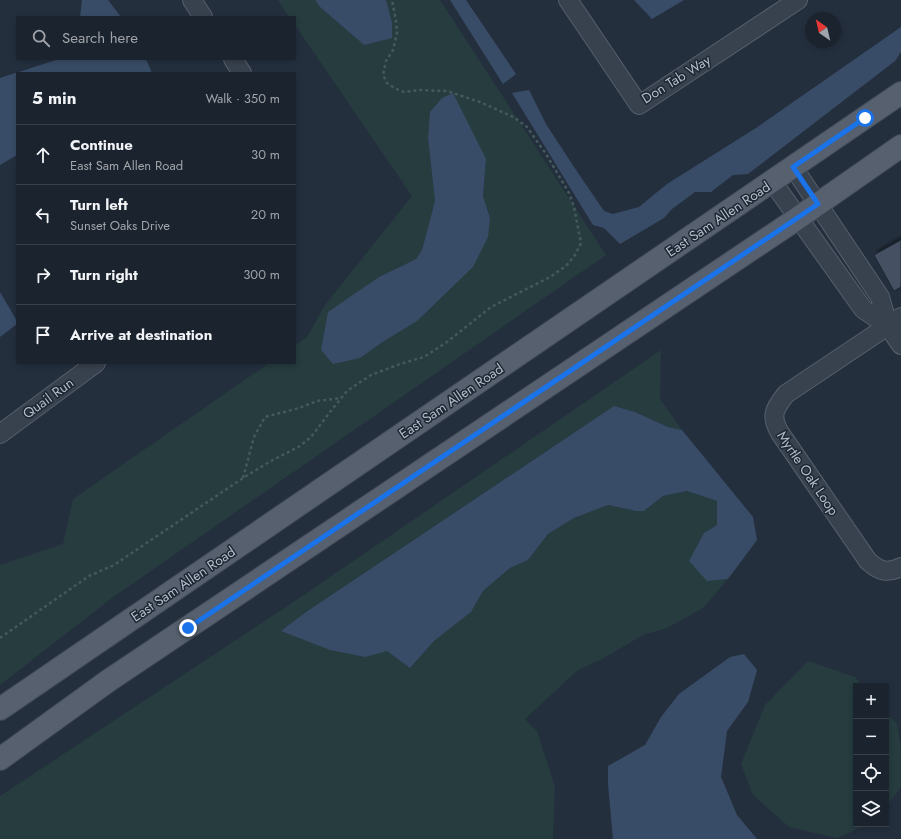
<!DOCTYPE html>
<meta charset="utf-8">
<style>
:root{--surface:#1b232e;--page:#242b36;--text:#f1f3f6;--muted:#a0a4aa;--line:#39404a}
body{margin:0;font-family:Jost,sans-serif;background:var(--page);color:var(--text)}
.controls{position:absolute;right:12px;bottom:12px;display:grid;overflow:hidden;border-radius:0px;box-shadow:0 2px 6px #0003}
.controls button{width:36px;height:36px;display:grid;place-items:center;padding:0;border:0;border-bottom:1px solid var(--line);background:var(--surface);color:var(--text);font:20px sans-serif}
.compass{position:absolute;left:805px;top:12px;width:36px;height:36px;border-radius:50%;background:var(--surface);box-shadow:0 2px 6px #0003;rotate:326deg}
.stop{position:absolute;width:12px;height:12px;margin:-9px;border:3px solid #1a73e8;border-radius:50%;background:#fff}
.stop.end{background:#1a73e8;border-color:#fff;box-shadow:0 1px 4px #0008}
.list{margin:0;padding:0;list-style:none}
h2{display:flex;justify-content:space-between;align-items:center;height:52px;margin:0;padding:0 16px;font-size:17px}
h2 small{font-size:13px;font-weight:400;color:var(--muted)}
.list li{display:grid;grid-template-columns:26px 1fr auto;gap:12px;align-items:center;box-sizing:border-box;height:60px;padding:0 16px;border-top:1px solid var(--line)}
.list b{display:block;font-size:15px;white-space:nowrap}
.list p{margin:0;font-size:13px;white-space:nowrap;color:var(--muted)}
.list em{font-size:13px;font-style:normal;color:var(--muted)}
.icon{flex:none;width:22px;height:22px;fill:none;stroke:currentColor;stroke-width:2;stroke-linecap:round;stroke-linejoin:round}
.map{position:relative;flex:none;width:901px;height:839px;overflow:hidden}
.search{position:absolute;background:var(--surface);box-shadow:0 2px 6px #0003;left:16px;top:16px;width:280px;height:44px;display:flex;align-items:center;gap:10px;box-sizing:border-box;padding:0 14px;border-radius:0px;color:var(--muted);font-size:15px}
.panel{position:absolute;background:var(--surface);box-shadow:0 2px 6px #0003;left:16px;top:72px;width:280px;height:292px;border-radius:0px}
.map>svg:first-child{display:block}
.green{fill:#263c3f;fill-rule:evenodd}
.water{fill:#394c67}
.building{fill:#455162;stroke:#1f2835;filter:url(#shadow)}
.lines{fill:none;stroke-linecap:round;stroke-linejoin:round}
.street-casing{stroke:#565f6c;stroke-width:20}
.primary-casing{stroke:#414a57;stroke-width:24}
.path{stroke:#44595c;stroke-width:2.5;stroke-dasharray:3 3;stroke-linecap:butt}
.street{stroke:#38414e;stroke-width:18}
.primary{stroke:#56606e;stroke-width:22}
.route{stroke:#1a73e8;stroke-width:5}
.labels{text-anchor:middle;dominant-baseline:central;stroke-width:3;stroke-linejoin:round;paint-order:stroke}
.street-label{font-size:14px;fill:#b4bcc9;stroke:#1d2633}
</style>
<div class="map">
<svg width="901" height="839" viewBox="0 0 901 839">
<defs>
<filter id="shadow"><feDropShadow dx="3.5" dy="-3.5" stdDeviation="2" flood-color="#0009"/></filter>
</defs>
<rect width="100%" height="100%" fill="#242f3e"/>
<!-- green -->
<path class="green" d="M278,0h37l5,7 44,38 28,-23 -6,-22h54l166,255 -494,343 -112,87v-120l63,-21 10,-45 196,-136h26v-18l12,-8 18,-32 87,-109 -117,-171v-8h-6zM428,138l58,21 -3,37 7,22 -106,123 -24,17 19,-81 37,-18 6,-9 13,-49z
M661,350l-1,49 22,31 -14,-3 -33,-15 -21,-6 -308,206 24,38 35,7 22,-7 23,18 24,-27 37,-29 12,-21 27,-23 18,-8 20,-26 26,-16 34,-13 28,6h8l19,-15 24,-5 30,10v24l-13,8 3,47 21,-1 -25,29 -36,20 -24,7 -43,25 -22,10 -53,49 12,12 18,56 -2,52h-553v-43l295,-195z
M808,661l47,16 8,9h-7v138h13l-32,14 -48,-11 -36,-32 -12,-31 24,-59z
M886,712l11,12 4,24v39l-15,20z"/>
<!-- water -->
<path class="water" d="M82,0h26l13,17h-41z
M315,0h71l6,22v16l-28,7 -44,-38z
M450,0h16l50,74 -13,10z
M634,0h50l-32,19z
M901,27v25l-6,9 -147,113 -15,1 -22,17h-16l-23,17 -8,9 -44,26 -16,-16 -11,-3 -81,-132 17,-3 17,34 30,46 28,41 9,3 26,-7 28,-23 89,-56z
M59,59h87l6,14h-135v82l-17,10v-87z
M453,93l33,66 -3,37 7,22 -2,19 -15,30 -56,54 -33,20 -24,17 -27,6 -12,-14 7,-38 51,-35 37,-18 6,-9 13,-49 -7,-63 2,-26 12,-14z
M0,292l17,29v3l-17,13z
M614,406l21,6 33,15 14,3 71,87 4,23 -29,39 -21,2 -18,-20 15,-28 13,-8v-24l-30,-10 -24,5 -19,15h-8l-28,-6 -34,13 -26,16 -20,26 -18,8 -27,23 -12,21 -37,29 -24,27 -23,-17 -22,6 -35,-7 -49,-19 25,-19z
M744,654l13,16 -9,32 -21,29 -6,46 16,38 20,24h-144l-5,-55v-18l37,-21 16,-28 18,-23 51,-37z"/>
<!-- building -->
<path class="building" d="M901,240v47l-7,4 -20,-36z"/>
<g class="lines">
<defs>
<path id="street" d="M192,0l11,17
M568,0l71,105 159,-105
M233,59l9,14
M793,167l87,130 8,29 13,19
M772,181l91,128 25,17
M901,317l-115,77c-12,15 -16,22 -6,39l88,128c11,10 19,13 33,6
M0,434l96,-71"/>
<path id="primary" d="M0,709l901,-616
M0,759l108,-78 690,-463 103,-72"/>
</defs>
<!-- street casing -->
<use href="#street" class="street-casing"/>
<!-- primary casing -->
<use href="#primary" class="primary-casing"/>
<!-- path -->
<path class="path" d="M243,478l11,-41 11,-20 34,-9 18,-7 25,-3
M0,638l89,-62 25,-11 129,-87 26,-16 31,-16 11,-9 19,-25 17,-21 24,-16 29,-11 24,-7 23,-15 44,-35 59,-30 16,-11 9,-11 6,-12 -7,-36 -5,-14 -23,-39 -19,-27 -12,-9 -35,-16 -33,-11 -27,-1 -16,2 -10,-4 -7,-5 -4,-8 3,-14 7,-11 4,-17 -1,-12 -4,-21"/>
<!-- street -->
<use href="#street" class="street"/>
<!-- primary -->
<use href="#primary" class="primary"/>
</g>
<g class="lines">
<!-- route -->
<path class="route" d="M188,628l630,-424 -25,-37 72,-49"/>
</g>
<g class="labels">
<!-- street labels -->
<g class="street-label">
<text transform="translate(676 79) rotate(-32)">Don Tab Way</text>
<text transform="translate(718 219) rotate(-34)">East Sam Allen Road</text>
<text transform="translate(48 398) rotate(-36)">Quail Run</text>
<text transform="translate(451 401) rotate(-34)">East Sam Allen Road</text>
<text transform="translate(808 473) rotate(56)">Myrtle Oak Loop</text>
<text transform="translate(183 584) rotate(-34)">East Sam Allen Road</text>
</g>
</g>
</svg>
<div class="controls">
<button>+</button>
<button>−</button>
<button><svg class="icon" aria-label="locate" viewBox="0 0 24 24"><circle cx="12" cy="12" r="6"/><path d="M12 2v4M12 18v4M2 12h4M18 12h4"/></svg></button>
<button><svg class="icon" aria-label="layers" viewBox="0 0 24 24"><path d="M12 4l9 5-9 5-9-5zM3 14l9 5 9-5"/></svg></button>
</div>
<svg class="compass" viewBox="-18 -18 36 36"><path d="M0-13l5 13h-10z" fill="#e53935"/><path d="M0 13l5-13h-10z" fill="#a0a4aa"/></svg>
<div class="stop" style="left:865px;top:118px"></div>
<div class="stop end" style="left:188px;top:628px"></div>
<div class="search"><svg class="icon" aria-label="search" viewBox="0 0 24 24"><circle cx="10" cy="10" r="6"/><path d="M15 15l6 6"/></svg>Search here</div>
<section class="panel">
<h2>5 min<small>Walk · 350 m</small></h2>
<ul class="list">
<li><svg class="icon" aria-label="ahead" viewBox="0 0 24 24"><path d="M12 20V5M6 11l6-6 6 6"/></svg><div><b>Continue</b><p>East Sam Allen Road</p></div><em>30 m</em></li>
<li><svg class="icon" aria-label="left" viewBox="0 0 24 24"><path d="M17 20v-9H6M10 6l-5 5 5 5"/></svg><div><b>Turn left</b><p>Sunset Oaks Drive</p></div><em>20 m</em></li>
<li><svg class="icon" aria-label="right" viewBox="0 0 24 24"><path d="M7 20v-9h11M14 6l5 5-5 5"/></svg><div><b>Turn right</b></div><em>300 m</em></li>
<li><svg class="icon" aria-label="arrive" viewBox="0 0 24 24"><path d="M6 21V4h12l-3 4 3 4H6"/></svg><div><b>Arrive at destination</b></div></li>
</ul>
</section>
</div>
